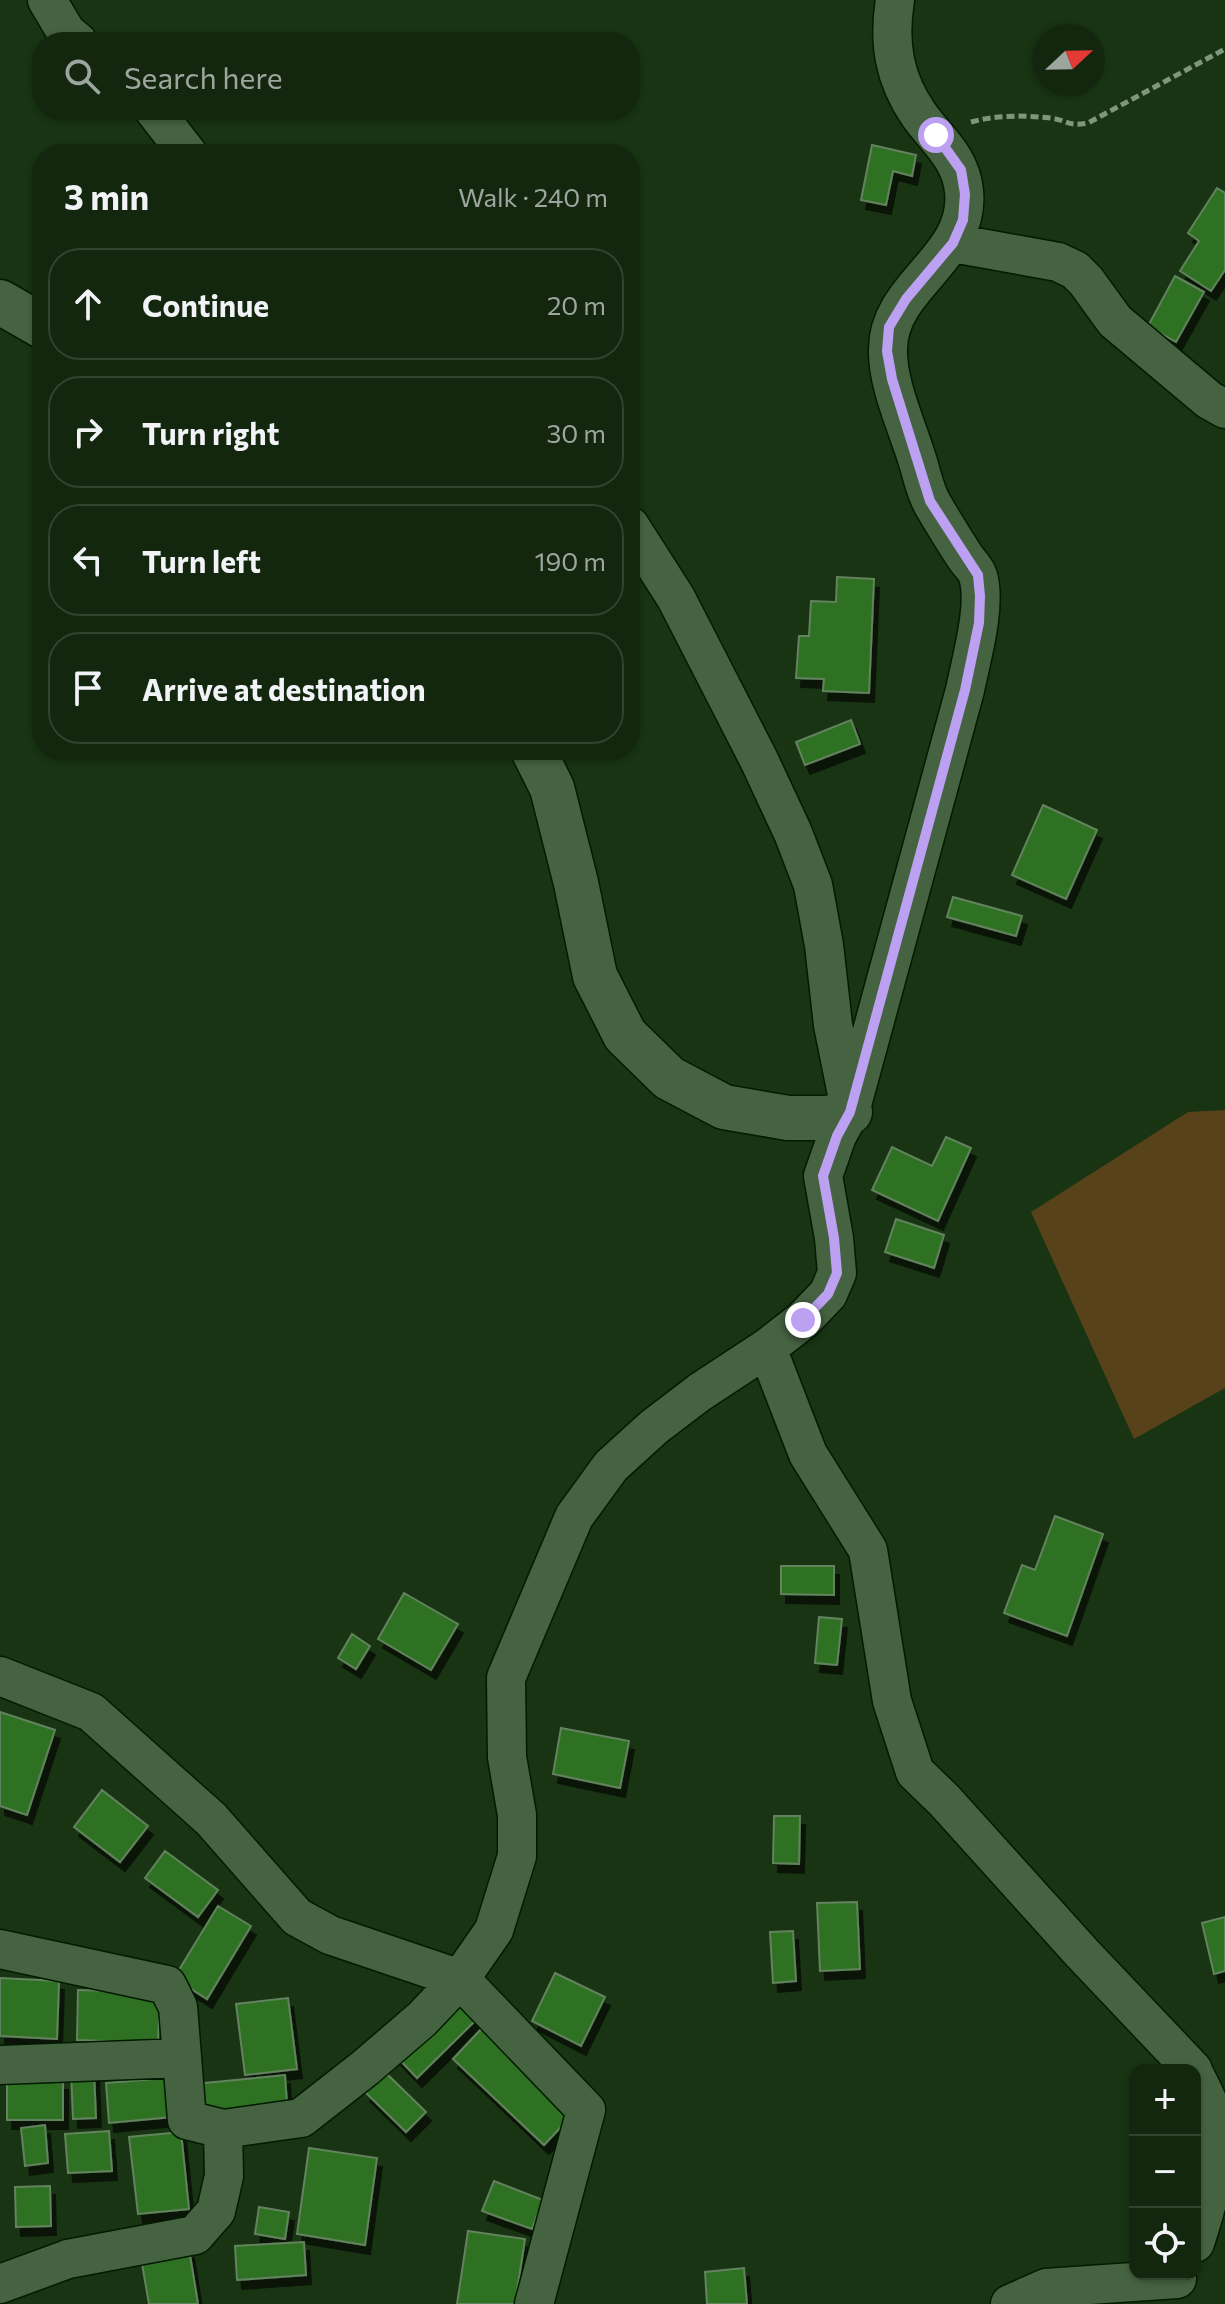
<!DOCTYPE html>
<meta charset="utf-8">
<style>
:root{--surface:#12270e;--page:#1f331c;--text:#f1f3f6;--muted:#9ca59e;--line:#31442e}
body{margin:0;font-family:Commissioner,sans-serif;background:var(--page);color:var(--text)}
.controls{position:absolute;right:24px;bottom:24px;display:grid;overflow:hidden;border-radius:16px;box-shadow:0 2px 6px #0004}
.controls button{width:72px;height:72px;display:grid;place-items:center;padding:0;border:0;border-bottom:2px solid var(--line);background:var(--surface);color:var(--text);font:40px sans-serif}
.compass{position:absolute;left:1033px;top:24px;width:72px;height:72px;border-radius:50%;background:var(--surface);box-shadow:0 2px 6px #0004;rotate:68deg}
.stop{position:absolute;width:24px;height:24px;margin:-18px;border:6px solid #bca0f2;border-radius:50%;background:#fff}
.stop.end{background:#bca0f2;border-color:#fff;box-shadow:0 2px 8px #0008}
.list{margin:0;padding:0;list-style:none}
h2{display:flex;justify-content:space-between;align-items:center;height:104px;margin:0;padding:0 32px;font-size:34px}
h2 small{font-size:26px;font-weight:400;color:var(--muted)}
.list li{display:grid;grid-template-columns:52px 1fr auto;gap:24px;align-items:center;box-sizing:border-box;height:112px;margin:0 16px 16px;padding:0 16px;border:2px solid var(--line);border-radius:32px}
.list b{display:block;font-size:30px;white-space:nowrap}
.list em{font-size:26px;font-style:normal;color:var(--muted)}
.icon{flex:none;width:44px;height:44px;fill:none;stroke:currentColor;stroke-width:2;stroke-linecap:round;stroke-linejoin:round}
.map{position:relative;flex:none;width:1225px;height:2304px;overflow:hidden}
.search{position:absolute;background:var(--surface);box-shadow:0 2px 6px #0004;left:32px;top:32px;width:608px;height:88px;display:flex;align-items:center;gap:20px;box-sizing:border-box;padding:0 28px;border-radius:32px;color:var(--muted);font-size:30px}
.panel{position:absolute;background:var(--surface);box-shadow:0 2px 6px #0004;left:32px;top:144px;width:608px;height:616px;border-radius:32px}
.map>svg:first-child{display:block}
.green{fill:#57421a}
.building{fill:#2f7122;stroke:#63825e;stroke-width:2;filter:url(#shadow)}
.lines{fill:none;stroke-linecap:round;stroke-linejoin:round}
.minor-casing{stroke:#011b00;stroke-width:41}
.tertiary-casing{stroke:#011b00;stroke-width:47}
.path{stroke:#7f967b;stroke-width:5;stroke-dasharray:8 4;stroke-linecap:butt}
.minor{stroke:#466341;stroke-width:38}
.tertiary{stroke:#466341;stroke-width:44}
.route{stroke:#bca0f2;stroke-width:10}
</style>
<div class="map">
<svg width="1225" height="2304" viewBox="0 0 1225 2304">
<defs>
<filter id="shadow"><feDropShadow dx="5" dy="9" stdDeviation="0" flood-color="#0009"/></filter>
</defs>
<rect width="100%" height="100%" fill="#183413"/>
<!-- green -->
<path class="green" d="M1225,1110v278l-91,51 -103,-227 157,-100z"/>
<!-- building -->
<path class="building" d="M872,145l44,10 -4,21 -19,-5 -7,34 -25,-5z
M1217,188l8,5v77l-14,21 -31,-20 19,-30 -11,-8z
M1175,276l29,16 -28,50 -28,-16z
M837,577l37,2 -5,114 -46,-2 1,-12 -28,-1 3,-42h10l2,-35 25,1z
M851,720l9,24 -55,21 -9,-23z
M1043,805l54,25 -31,69 -54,-24z
M953,897l69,19 -6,20 -69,-19z
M946,1137l25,11 -33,73 -66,-31 20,-43 40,19z
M896,1219l48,16 -10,33 -49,-16z
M1055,1516l48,18 -36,102 -63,-23 18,-48 13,5z
M781,1566h53v29l-53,-1z
M404,1593l54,31 -27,46 -53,-31z
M819,1617l23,2 -5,46 -22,-2z
M352,1634l18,12 -14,23 -18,-11z
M0,1712l55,18 -28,85 -27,-9z
M561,1728l68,13 -9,47 -67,-14z
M102,1790l46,36 -28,36 -46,-35z
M774,1816h26l-1,48 -26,-1z
M165,1851l53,39 -20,27 -53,-39z
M857,1902l3,67 -40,2 -3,-68z
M218,1906l33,20 -44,73 -33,-21z
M1225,1917v54l-11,3 -12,-51z
M793,1931l3,50 -23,2 -3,-51z
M555,1973l50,24 -24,49 -49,-25z
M0,1978l59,3 -2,58 -57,-3z
M78,1990l82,2 -2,51 -81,-3z
M288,1998l9,71 -52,6 -9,-71z
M457,1998l20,21 -60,59 -21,-22z
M484,2026l92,85 -32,34 -91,-86z
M94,2071l2,47 -23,1 -2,-47z
M385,2072l41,40 -20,20 -41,-40z
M285,2075l2,29 -89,8 -3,-28z
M168,2078l4,39 -63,6 -3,-40z
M7,2080l56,1v39h-56z
M45,2125l3,38 -23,3 -4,-38z
M109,2131l3,40 -44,2 -3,-39z
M181,2132l8,77 -51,5 -9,-77z
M309,2148l68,10 -12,87 -68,-11z
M494,2181l49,19 -11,29 -50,-18z
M50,2186l1,40 -35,1 -1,-40z
M259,2207l30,5 -4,27 -30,-5z
M468,2231l57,8 -10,65h-58z
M304,2242l2,33 -69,5 -2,-34z
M189,2249l9,55h-49l-8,-46z
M744,2268l3,36h-40l-2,-32z"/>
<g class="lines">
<defs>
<path id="minor" d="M47,0l19,32 12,10
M154,110l34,44
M953,243l105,19 17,8 11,11 29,40 94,79 16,9
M630,526l46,72 83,162 34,73 20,52 11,60 9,80 16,79
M767,1348l41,106 60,96 24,151 23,71 29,28 138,153 111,117
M0,1676l91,36 120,107 86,98 33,18 130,44 126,131 -52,194
M0,1949l167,36 11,22 9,113 36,9
M0,2065l182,-7
M1195,2075c5,11 12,22 15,34 14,42 -2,94 -15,134
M0,2284l68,-25 127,-24 21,-24 8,-35 -1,-47 78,-11 64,-50 57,-49 38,-40 34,-49 23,-74v-41l-10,-58 -1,-79 68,-161 37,-51 43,-39 46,-35 67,-44 36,-28 25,-26 9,-21 -3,-35 -11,-62 14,-40 13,-24 115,-422c6,-30 22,-85 13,-114 -2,-7 -9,-13 -13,-19 -11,-17 -22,-35 -32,-52 -8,-13 -11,-31 -16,-46 -10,-33 -30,-75 -29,-110 0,-64 83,-90 76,-158 -3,-33 -27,-51 -45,-76 -25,-36 -31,-72 -24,-115
M1010,2304l36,-16 131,-9"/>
<path id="tertiary" d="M0,302l42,24
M533,750l19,38 24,95 19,93 30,59 44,43 55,29 64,11h40l22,-6"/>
</defs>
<!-- minor casing -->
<use href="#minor" class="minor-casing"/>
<!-- tertiary casing -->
<use href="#tertiary" class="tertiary-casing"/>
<!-- path -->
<path class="path" d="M971,122c25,-7 53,-7 79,-4 18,2 17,9 38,5l137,-74"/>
<!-- minor -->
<use href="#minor" class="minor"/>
<!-- tertiary -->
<use href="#tertiary" class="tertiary"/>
</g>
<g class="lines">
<!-- route -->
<path class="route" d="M803,1320l25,-26 9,-21 -3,-35 -11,-62 14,-40 13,-24 115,-422 14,-67 1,-27 -2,-21 -48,-74 -38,-122 -5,-28 2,-24 17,-28 47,-56 10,-23 2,-26 -4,-24 -25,-35"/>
</g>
</svg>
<div class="controls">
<button>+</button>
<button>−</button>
<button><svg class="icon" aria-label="locate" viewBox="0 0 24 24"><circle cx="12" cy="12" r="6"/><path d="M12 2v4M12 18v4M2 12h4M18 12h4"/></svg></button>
</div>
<svg class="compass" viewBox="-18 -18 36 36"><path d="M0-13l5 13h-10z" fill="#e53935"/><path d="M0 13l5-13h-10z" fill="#9ca59e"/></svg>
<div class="stop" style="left:936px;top:135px"></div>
<div class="stop end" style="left:803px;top:1320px"></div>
<div class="search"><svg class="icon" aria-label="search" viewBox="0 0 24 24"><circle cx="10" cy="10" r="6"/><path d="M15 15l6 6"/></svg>Search here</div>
<section class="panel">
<h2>3 min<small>Walk · 240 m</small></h2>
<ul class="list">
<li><svg class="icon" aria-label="ahead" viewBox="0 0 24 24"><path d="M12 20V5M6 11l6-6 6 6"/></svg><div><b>Continue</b></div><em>20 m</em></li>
<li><svg class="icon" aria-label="right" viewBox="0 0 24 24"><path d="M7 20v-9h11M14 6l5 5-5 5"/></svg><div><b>Turn right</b></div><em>30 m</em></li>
<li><svg class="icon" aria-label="left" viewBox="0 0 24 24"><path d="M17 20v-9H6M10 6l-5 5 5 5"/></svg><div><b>Turn left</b></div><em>190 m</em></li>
<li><svg class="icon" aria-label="arrive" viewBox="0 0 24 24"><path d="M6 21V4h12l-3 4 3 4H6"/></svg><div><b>Arrive at destination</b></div></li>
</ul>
</section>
</div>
